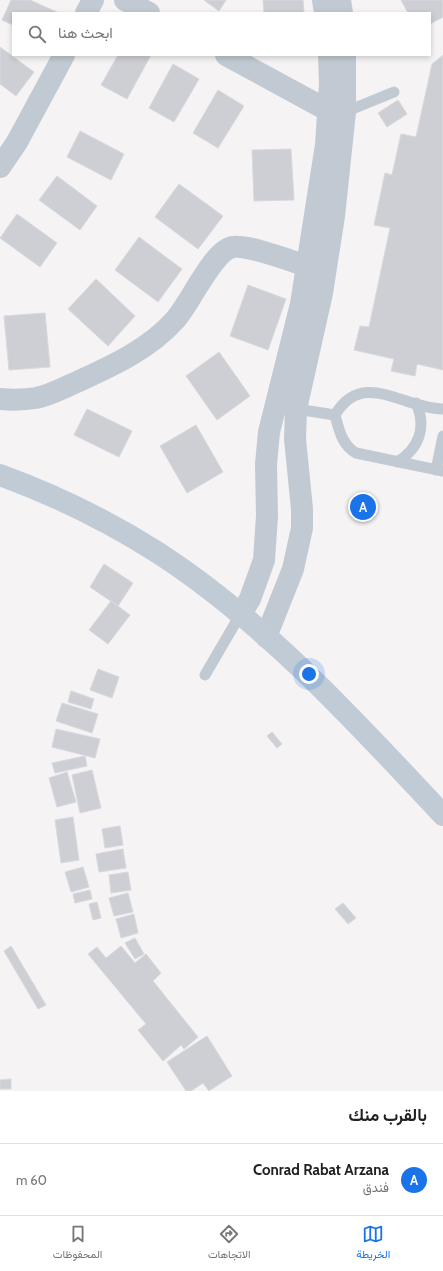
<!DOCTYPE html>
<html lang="ar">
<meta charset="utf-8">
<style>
:root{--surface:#fff;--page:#f6f6f6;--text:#222;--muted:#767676;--line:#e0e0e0;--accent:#1a73e8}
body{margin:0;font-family:Cabin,Vazirmatn,sans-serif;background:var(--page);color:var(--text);direction:rtl}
.you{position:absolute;left:309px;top:674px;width:14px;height:14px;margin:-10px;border:3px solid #fff;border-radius:50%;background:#1a73e8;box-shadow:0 0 0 6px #1a73e833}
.badge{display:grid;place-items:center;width:26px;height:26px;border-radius:50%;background:var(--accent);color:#fff;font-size:13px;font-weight:700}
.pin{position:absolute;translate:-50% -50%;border:2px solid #fff;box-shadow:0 1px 4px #0006}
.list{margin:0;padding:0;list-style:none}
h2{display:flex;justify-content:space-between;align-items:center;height:52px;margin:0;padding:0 16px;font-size:17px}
h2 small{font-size:13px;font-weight:400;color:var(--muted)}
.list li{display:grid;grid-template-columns:26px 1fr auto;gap:12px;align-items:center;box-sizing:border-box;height:72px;padding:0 16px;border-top:1px solid var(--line)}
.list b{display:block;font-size:15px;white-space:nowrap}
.list p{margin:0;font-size:13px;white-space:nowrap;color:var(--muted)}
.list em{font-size:13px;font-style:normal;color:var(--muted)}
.icon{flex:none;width:22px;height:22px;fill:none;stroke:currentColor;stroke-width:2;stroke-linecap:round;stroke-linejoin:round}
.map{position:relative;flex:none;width:443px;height:1091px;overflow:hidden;direction:ltr}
.search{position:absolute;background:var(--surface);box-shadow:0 2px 6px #0003;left:12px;right:12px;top:12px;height:44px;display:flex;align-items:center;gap:10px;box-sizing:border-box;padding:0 14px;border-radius:0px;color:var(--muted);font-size:15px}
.sheet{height:124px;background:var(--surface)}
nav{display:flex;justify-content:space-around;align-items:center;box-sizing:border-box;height:56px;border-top:1px solid var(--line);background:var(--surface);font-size:11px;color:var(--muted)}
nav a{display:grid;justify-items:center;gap:2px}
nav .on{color:var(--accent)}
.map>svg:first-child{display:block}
.building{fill:#cdcfd5;stroke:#d7d9de}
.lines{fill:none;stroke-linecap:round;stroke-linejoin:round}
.lane{stroke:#c1cad2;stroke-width:11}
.street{stroke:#c1cad2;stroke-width:22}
.secondary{stroke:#c1cbd6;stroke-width:22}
</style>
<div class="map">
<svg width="443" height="1091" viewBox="0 0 443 1091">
<rect width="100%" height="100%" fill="#f5f3f3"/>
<!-- building -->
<path class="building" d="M11,0h19l29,13h-46v12l-11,-5z
M204,0h22l-7,11z
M263,0h40l1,13h-40z
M401,0h42v17l-13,7v-11h-22z
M0,47l34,25 -18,24 -16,-12z
M118,55h33l-24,44 -26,-14z
M443,55v315l-26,-6 -2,12 -24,-5 3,-12 -40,-9 6,-24 9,1 21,-99 -16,-3 11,-52 7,2 9,-41 15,3 16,-73z
M173,64l26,15 -25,43 -25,-14z
M218,90l26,16 -26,42 -25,-15z
M398,100l9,14 -20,13 -9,-14z
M80,131l44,23 -13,26 -44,-23z
M291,149l3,51 -40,1 -2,-51z
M57,176l40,30 -17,24 -41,-30z
M179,184l44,32 -25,33 -43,-32z
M17,214l40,29 -17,24 -40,-29z
M139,237l43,32 -24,33 -43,-32z
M96,279l39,37 -27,30 -40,-37z
M248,285l38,14 -18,51 -38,-14z
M45,313l5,54 -41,3 -5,-54z
M219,352l31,44 -33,24 -31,-44z
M87,409l45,22 -13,26 -45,-22z
M196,425l27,47 -36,21 -27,-47z
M104,564l29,19 -15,23 -28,-19z
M111,601l19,14 -22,29 -19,-14z
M98,669l21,8 -7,21 -22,-8z
M71,691l23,8 -3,10 -23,-7z
M62,703l36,11 -6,19 -36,-12z
M56,729l44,10 -5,19 -43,-11z
M272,732l10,12 -5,4 -10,-12z
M85,756l2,10 -32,7 -3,-10z
M92,770l9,38 -21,5 -8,-38z
M67,772l9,30 -19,5 -8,-29z
M73,817l6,43 -18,3 -6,-43z
M120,826l3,19 -18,3 -3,-19z
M123,849l3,19 -27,4 -3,-18z
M83,867l6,20 -18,5 -6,-20z
M128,872l3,18 -20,3 -2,-18z
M90,890l2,9 -17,4 -2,-9z
M128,893l5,19 -19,4 -5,-18z
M97,902l4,16 -8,2 -4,-16z
M343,903l13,15 -8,6 -13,-15z
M134,914l4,19 -17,5 -5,-19z
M135,938l9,16 -9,5 -10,-16z
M11,946l35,59 -8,4 -34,-58z
M121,946l14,17 11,-9 15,19 -8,8 45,56 -14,12 -3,-4 -18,16 -25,-31 8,-6 -58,-70 9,-7 9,11z
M207,1036l25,40 -23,15 -6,-8 -12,8h-5l-19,-29z
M11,1079v10h-11v-9z"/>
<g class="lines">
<!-- lane -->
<path class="lane" d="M345,112l49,-20
M296,409l39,6
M443,409c-40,0 -80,-41 -108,6 4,15 7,30 21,38l87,18
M397,462c22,-13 30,-35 19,-59
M436,470l7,-34
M205,675l35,-60"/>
<!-- street -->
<path class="street" d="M125,0l24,13
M323,0l2,13
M340,0l2,13
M86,13l7,-13
M226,55l103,56 13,1
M0,167l17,-25 47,-87
M0,399c12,1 24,1 36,-1 15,-3 29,-11 43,-17 35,-16 70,-32 96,-61 15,-16 38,-70 58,-73 16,-3 68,18 87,23
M240,615l10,-16 14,-39 3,-44 -1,-52 3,-32 32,-128 25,-159 4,-61 -1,-29
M266,637l27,-68 9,-41v-19l-7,-70 1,-30 26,-116 12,-77 11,-104v-57"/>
<!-- secondary -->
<path class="secondary" d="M0,475c55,20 110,47 160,79 107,70 196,168 283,261"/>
</g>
</svg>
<div class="you"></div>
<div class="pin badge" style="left:363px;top:507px">A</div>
<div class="search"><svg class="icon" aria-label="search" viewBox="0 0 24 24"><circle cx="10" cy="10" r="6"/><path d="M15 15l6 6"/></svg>ابحث هنا</div>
</div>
<section class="sheet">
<h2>بالقرب منك<small></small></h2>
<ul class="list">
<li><span class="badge">A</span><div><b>Conrad Rabat Arzana</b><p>فندق</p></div><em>60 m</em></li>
</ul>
</section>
<nav>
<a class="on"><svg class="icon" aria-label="map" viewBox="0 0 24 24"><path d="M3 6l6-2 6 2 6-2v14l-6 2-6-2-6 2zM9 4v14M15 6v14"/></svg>الخريطة</a>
<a><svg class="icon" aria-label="directions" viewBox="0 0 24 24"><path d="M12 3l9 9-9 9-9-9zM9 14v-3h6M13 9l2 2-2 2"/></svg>الاتجاهات</a>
<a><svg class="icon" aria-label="saved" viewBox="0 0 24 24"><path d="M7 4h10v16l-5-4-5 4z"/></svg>المحفوظات</a>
</nav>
